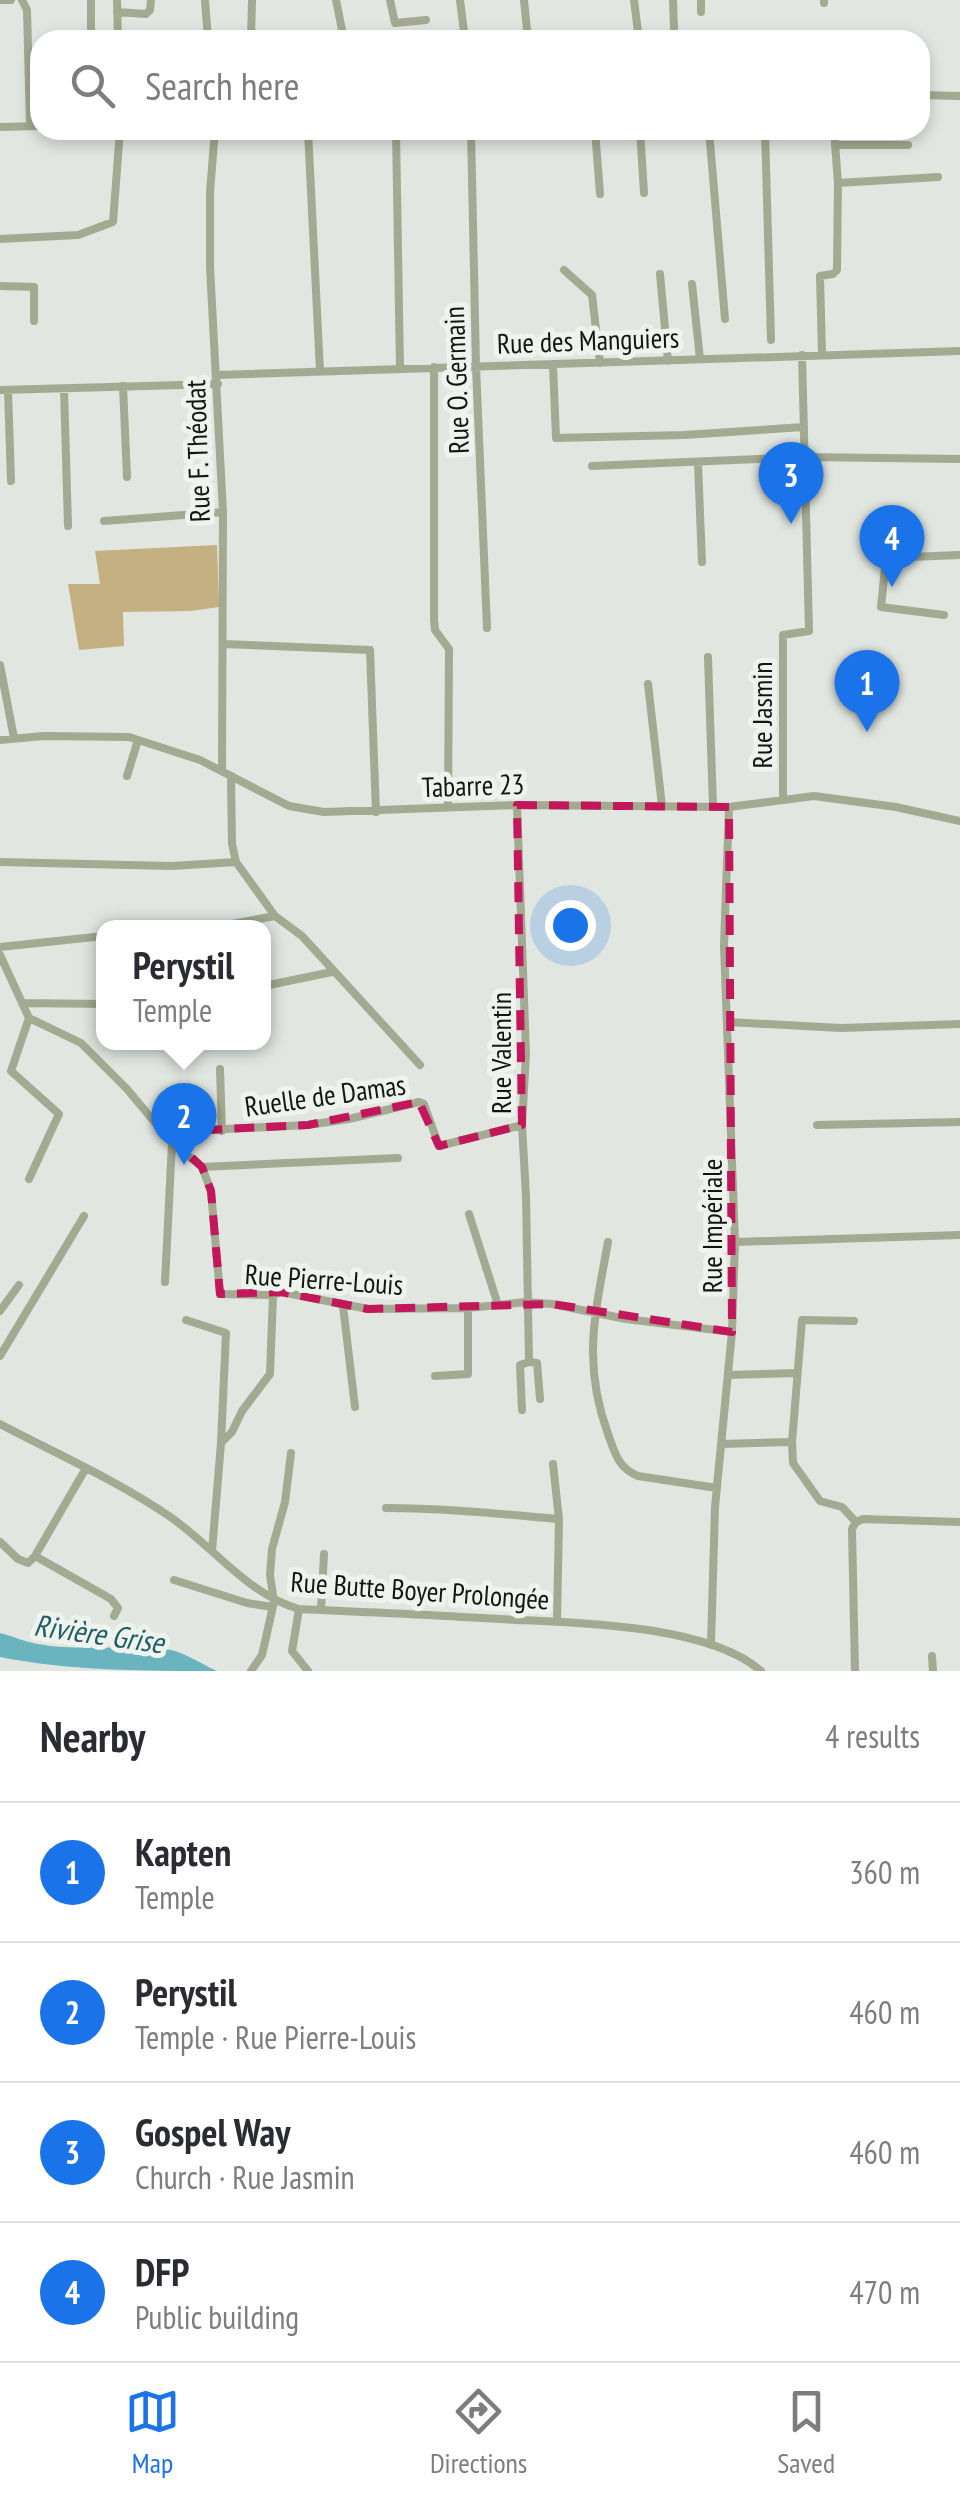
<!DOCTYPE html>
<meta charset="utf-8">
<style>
:root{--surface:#fff;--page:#f2f2f3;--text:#2b2b33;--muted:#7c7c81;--line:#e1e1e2;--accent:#1a73e8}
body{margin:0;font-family:"PT Sans Narrow",sans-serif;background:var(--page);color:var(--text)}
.you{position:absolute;left:570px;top:925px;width:35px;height:35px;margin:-25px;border:8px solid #fff;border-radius:50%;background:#1a73e8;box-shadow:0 0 0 15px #1a73e833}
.badge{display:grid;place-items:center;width:65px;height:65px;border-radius:50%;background:var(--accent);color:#fff;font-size:32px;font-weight:700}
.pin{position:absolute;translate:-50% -82px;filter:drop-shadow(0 2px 5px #0008)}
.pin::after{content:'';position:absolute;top:52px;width:35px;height:30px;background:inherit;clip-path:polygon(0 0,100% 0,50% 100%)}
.popup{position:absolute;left:96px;top:920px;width:175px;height:130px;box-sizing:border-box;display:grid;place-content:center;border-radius:20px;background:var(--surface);filter:drop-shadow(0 2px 8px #0005);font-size:32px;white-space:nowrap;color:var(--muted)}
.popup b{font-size:38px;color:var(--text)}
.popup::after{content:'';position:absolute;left:50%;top:100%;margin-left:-20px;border:20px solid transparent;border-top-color:var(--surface)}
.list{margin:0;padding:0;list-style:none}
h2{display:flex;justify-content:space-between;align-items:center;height:130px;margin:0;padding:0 40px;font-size:42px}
h2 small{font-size:32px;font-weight:400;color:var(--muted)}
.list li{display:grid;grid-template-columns:65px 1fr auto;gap:30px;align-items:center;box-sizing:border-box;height:140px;padding:0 40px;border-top:2px solid var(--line)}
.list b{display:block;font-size:38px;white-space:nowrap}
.list p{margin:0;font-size:32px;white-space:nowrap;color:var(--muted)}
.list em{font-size:32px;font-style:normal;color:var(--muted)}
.icon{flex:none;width:55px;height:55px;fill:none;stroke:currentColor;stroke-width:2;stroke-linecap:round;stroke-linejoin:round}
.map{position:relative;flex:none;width:960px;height:1671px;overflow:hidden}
.search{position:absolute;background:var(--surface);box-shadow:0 5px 15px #0003;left:30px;right:30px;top:30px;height:110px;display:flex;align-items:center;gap:25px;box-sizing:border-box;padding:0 35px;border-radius:30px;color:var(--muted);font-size:38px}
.sheet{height:690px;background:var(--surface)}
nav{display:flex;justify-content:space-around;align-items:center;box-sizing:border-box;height:140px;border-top:2px solid var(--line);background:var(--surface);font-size:28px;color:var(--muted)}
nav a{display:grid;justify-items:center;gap:5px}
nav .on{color:var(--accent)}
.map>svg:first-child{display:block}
.green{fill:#c4b081}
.water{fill:#6ab4bf}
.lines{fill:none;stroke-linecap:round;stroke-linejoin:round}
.minor{stroke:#a4a991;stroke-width:8}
.marked{fill:none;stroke:#c2185b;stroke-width:8;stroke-dasharray:20 12;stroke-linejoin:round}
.labels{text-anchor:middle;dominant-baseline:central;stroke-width:10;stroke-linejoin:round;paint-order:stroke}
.street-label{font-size:28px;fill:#131514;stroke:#eef3ee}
.water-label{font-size:30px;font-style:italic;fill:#1f5d66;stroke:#eef3ee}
</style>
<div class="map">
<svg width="960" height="1671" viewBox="0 0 960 1671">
<rect width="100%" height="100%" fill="#e1e6e1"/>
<!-- green -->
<path class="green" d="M217,545l2,62 -28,4 -68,1 1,34 -45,4 -11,-66h32l-5,-33z"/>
<!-- water -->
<path class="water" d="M0,1633c13,3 25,9 38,11 43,8 86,0 128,5 19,3 33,14 51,22 -72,0 -148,0 -217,-14z"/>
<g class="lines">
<!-- minor -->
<path class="minor" d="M0,0h11
M22,0l5,10 3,116
M91,0v40
M117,0l1,40
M205,0l3,40
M336,0l8,40
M390,0l5,23 31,-3
M460,0l5,40
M524,0l4,40
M634,0l5,40
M673,0l1,28
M824,0v3
M117,12l29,2 4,-4 1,-10
M701,12v-12
M251,40l1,-40
M920,95l40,1
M0,127l40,-1
M215,130l-5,62v75l13,245 -1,258
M308,130l12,241
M396,130l4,238
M471,130l5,236 11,262
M595,130l5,64
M640,130l4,63
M709,130l16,189
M765,130l6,210
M835,145h73
M838,183l100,-6
M0,239l78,-4 35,-13 7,-92
M564,270l28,25 8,68
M660,274l8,87
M692,284l8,75
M0,286l34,1v34
M822,354l-2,-78 13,-2 4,-4 1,-87 -4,-53
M553,365l3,73 128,-3 120,-8
M434,367v253l1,10 14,19 -1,157
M217,375l743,-24
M123,386l4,91
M64,389l4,137
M0,390l218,-6
M8,391l3,90
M698,464l4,98
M592,466l212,-9 156,2
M104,521l119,-9
M944,615l-63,-8 5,-49 74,-3
M223,644l147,6 6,162
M708,657l5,149
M0,665l14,73
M648,684l14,122
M0,740l43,-4 86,1 71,23 89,46 35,6 193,-7 212,2 85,-11 82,11 64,14
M127,776l11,-36
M231,776l1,68 4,18 39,54 27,20 118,129
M783,798v-163l26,-4 -7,-276
M517,805l9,249 -4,71 4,71 3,166
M0,862l172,4 64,-4
M210,928l65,-12
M0,947l104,-11
M0,955l29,63 52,25 46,46 45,54 30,24 9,24 9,103 53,1 8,-3 87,17 100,-1 58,-6 26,2 74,15 106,13
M264,986l68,-14
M22,1003l82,1
M29,1018l-18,53 48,43 -30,65
M728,1022l113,6 119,-4
M220,1069l2,62
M817,1125l143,-3
M164,1132l144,-7 41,-6 70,-17 5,2 15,42 83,-21
M202,1167l196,-9
M469,1214l29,91
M608,1242c-13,72 -26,121 0,192 7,19 10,34 30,42l79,12
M735,1242l225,-7
M165,1282l7,-139
M343,1306l12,101
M0,1311l19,-26
M186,1320l40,13 -5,110
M0,1356l84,-140
M529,1362l8,1 3,36
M728,1375l69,-2
M435,1376l33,-2v-66
M522,1410l-2,-45 9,-3
M0,1424c57,30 116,56 169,92 44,30 79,79 130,93 67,3 134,6 201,10 71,4 206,4 261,52
M792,1442l1,21 27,38 22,6 14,15
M721,1444l71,-2 10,-122 52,1
M553,1464l6,55 -2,103
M86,1468l-51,88 76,43 7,9 -4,8
M386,1508c58,0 115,6 173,11
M0,1542l18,17 10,4 7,-7
M212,1551l9,-108 11,-11 10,-21 28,-37 3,-79
M174,1580l73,23 25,4
M299,1609l-7,42 16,20
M321,1610l3,-56
M711,1645l4,-138 17,-175 3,-90 -11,-297 5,-138
M932,1656l1,15
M251,1671l11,-16 12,-53 -4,-27 2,-26 13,-47 6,-49
M855,1671l-3,-142 4,-7 7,-3 97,3"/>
</g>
<!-- marked area -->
<path class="marked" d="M517,805l212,2 3,525 -180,-28 -184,5 -87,-17 -61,2 -9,-103 -9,-24 -38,-35 144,-7 111,-23 20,44 83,-21z"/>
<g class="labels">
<!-- street labels -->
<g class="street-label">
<text transform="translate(588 340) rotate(-2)">Rue des Manguiers</text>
<text transform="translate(456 380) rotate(-92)">Rue O. Germain</text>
<text transform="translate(197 451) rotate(-92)">Rue F. Théodat</text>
<text transform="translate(761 715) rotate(-90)">Rue Jasmin</text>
<text transform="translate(473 785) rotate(-2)">Tabarre 23</text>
<text transform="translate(500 1053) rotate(-90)">Rue Valentin</text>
<text transform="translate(325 1095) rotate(-8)">Ruelle de Damas</text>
<text transform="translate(711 1226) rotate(-90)">Rue Impériale</text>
<text transform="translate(324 1279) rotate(4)">Rue Pierre-Louis</text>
<text transform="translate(420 1590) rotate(4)">Rue Butte Boyer Prolongée</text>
</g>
<!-- water labels -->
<g class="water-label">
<text transform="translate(99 1633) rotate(8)">Rivière Grise</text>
</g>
</g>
</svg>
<div class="you"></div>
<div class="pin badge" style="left:867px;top:732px">1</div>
<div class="pin badge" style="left:184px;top:1165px">2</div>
<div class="popup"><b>Perystil</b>Temple</div>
<div class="pin badge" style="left:791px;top:524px">3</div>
<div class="pin badge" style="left:892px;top:587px">4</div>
<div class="search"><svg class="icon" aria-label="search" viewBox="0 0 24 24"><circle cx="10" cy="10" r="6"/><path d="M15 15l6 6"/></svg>Search here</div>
</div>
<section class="sheet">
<h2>Nearby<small>4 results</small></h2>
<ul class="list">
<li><span class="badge">1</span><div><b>Kapten</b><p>Temple</p></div><em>360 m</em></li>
<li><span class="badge">2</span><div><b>Perystil</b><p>Temple · Rue Pierre-Louis</p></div><em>460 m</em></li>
<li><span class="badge">3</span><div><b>Gospel Way</b><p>Church · Rue Jasmin</p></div><em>460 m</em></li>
<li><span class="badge">4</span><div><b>DFP</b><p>Public building</p></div><em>470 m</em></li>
</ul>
</section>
<nav>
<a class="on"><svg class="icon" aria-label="map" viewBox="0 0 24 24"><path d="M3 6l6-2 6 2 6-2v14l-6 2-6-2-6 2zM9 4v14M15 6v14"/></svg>Map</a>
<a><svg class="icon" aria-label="directions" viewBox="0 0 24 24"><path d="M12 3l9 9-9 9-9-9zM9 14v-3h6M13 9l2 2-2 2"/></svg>Directions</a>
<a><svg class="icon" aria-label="saved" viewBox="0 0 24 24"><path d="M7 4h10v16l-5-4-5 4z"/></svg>Saved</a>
</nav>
